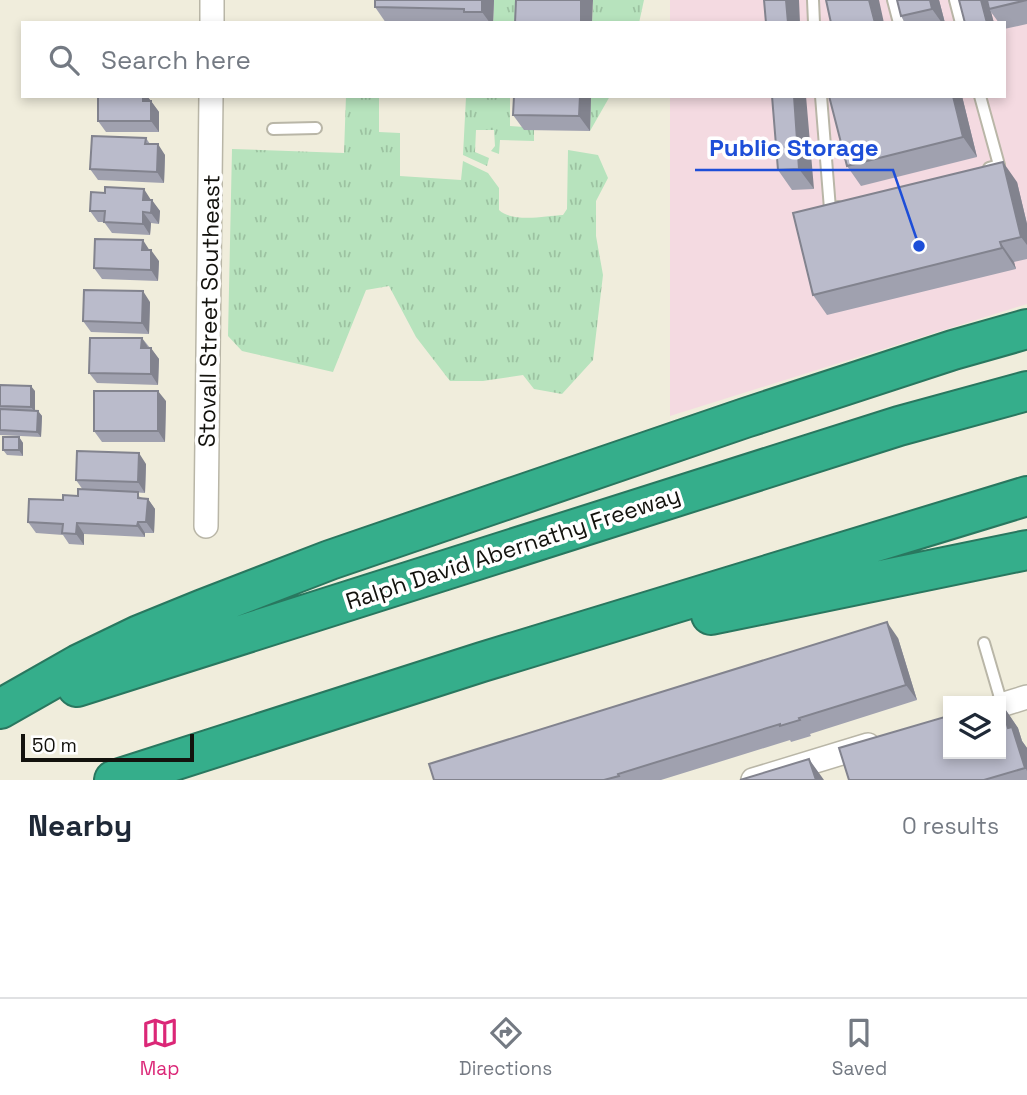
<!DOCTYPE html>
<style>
:root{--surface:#fff;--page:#f2f2f3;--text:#1f2937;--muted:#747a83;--line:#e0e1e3;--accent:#db2777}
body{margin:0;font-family:"Space Grotesk",sans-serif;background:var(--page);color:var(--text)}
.controls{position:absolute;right:21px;bottom:21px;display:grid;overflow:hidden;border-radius:0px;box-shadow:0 4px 10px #0003}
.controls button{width:63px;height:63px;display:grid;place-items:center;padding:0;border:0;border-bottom:2px solid var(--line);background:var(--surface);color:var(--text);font:35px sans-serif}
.scale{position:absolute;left:21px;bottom:18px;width:173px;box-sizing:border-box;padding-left:7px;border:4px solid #13120d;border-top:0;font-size:19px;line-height:24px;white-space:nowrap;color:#13120d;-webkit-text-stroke:5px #fff;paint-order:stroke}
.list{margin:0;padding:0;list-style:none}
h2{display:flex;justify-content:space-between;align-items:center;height:91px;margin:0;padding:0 28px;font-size:30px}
h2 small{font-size:23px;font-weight:400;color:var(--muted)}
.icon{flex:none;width:38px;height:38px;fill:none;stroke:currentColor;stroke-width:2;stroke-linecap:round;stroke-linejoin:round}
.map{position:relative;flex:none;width:1027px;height:780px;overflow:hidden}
.search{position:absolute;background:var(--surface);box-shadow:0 4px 10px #0003;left:21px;right:21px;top:21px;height:77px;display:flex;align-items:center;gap:18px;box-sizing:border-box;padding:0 24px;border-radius:0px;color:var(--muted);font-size:26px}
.sheet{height:217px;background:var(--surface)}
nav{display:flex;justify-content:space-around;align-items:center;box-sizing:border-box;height:98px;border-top:2px solid var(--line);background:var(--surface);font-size:19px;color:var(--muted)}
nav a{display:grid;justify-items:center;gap:4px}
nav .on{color:var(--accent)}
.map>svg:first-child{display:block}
.commercial{fill:#f4dae1}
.grass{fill:url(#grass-tufts)}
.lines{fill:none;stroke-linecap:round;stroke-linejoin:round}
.service-casing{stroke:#b9b6a7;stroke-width:14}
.minor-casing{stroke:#b9b6a7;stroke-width:26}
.motorway-casing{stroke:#29775f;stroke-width:42}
.service{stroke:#fff;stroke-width:10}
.minor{stroke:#fff;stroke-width:23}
.motorway{stroke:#35ae8b;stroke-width:38}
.wall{fill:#a0a1af}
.shaded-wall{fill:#82838e}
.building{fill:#babbcb;stroke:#82838e;stroke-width:2}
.labels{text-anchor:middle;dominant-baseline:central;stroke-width:7;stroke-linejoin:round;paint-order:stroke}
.street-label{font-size:23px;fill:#13120d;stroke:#fff}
.leader{fill:none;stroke:#1d4ed8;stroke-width:2.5}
.callout-dot{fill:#1d4ed8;stroke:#fff;stroke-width:2.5}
.callout-label{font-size:24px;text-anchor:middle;font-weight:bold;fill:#1d4ed8;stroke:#fff;stroke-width:7;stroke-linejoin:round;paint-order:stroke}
</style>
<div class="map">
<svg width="1027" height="780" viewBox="0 0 1027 780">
<defs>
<pattern id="grass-tufts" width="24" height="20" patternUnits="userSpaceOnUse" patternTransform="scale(1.75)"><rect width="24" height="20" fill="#b7e3bd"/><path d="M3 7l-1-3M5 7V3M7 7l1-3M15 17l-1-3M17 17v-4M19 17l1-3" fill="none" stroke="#9cc2a1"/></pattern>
</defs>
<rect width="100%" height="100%" fill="#f0eddc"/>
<!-- commercial -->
<path class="commercial" d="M670,0h357v304l-357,112v-320h334v-73h-334z"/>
<!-- grass -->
<path class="grass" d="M494,0h33v23h-34z
M593,0h51l-5,23h-47z
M346,96h33v36l21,1v43l61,4 2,-19 25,12 11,15v22c14,13 46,6 64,5l4,-6 1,-59 30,5 10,23 -12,23v35l7,39 -10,85 -31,34 -28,-5 -11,-14 -40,6h-33l-34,-44 -27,-51 -23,4 -33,82 -91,-21 -14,-15 4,-187 112,4z
M464,96h46v30l14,1 10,3v11l-34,-1 -1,14 -8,-3 4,-5 -1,-16h-18l-1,22 14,6 -2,8 -24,-11 3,-58z
M591,96h19l-20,35z"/>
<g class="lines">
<defs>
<path id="service" d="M813,0l1,23
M893,0l6,23
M955,0l6,23
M821,96l9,113 8,-2
M980,96l19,69 -10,3
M273,129l43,-1
M984,643l17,58"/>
<path id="minor" d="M212,23v-23
M206,526l5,-430
M1001,705l26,-8
M753,780l115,-35"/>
<path id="motorway" d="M711,615l316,-65
M77,687l822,-261 128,-35
M0,709l79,-45 60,-29 64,-26 127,-49 415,-142 208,-68 74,-21
M114,780l368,-118 545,-166"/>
</defs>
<!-- service casing -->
<use href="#service" class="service-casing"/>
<!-- minor casing -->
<use href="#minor" class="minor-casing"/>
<!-- motorway casing -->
<use href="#motorway" class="motorway-casing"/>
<!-- service -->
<use href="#service" class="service"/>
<!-- minor -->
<use href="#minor" class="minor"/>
<!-- motorway -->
<use href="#motorway" class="motorway"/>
</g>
<!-- wall -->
<path class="wall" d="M494,0l-1,23h-107l-11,-16z
M897,0h42l6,23h-40l-4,-7z
M959,0h68v24l-23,5v-6h-5l-8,-11 3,11h-29z
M147,96l12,16v20h-53l-8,-11z
M514,96h77l-1,35 -66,-1 -11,-15z
M772,96l42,93 -22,1 -14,-20z
M829,96h133l15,61 -116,29 -14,-20z
M146,138l4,6 15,11 -1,28 -66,-3 -8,-11z
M1017,182l10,42v35l-13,3 2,7 -189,46 -14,-20z
M105,193l46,7 9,11 -1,13 -8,-1 -1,12 -38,-2 -8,-11h-6l-8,-11z
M159,261l-1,20 -56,-2 -8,-11z
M150,302l-1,32 -58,-2 -8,-11z
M142,338l17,21 -1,26 -61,-2 -8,-10z
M0,385l35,6v19l3,1 4,5 -1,21 -41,-2z
M166,401l-1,41h-63l-8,-11z
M19,437l4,6v13l-16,-1 -4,-5z
M146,464l-1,29 -14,-1 11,6 6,1 7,10 -1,24h-9v4l-61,-3v11l-15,-1 -6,-9 -27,-2 -8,-11 35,-22 15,-4 5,-6 -7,-10z
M898,638l19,62 -107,34 1,2 -20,6 -1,-2 -129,40h-227z
M1001,703l17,25 4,13 5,7v32h-178l152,-26z"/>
<!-- shaded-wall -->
<path class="shaded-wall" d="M482,0h12l-1,23h-3l-8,-11z
M581,0h12l-1,23h-11z
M786,0h13l1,23h-12z
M869,0h10l5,23h-9z
M930,0h9l6,23h-3l-10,-14z
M981,0h7l1,9 2,3 3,11h-7z
M143,96h4l4,5h-8z
M580,96h11l-1,35 -11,-15z
M794,96h12l8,93 -15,-20z
M953,96h9l15,61 -14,-20z
M151,101l8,11v20l-8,-11z
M158,144l7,11 -1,28 -7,-11z
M1003,162l14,20 10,42v21l-6,-8z
M144,189l7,11v11l-8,-11z
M152,200l8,11 -1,13 -8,-11z
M143,212l8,11 -1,12 -7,-11z
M143,240l7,11 -8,-1z
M1000,242l14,20 2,7 -14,-21z
M151,250l8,11 -1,20 -7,-11z
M143,291l7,11 -1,32 -7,-11z
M142,338l7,11 -8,-1z
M151,348l8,11 -1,26 -7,-11z
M31,386l4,5v21l-4,-5z
M158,391l8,10 -1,41 -7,-11z
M38,411l4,5 -1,21 -4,-5z
M19,437l4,6v13l-4,-6z
M139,453l7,11 -1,29 -7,-11z
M148,499l7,10 -1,24 -8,-11z
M138,522l7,11v4l-8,-11z
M77,523l7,11v11l-8,-11z
M887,622l11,16 19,62 -11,-15z
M1001,703l17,25 4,13 5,7v23l-19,-43z
M809,759l15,21h-8z"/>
<!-- building -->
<path class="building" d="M375,0h107v12h-18v-3l-89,-2z
M516,0h65v23h-66z
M764,0h22l2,23h-22z
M826,0h43l6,23h-44z
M897,0h33l2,9 -31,7z
M959,0h22l6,23h-22z
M987,0h40l-38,9z
M98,96h45v5h8v20h-53z
M514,96h66l-1,20 -66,-1z
M772,96h22l5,73 -21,1z
M829,96h124l10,41 -116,29z
M92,136l54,2 -1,6h13l-1,28 -67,-3z
M1003,162l18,75 -21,5 2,6 -189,47 -20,-82z
M105,187l39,2 -1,11h9l-1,13 -8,-1v12l-39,-2 1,-11h-15l1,-19 14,1z
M95,239l48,1 -1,10h9v20l-57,-2z
M84,290l59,1 -1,32 -59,-2z
M90,338h52l-1,10h10v26l-62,-1z
M0,385l31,1v21l-31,-1z
M94,391h64v40h-64z
M0,409l38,2 -1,21 -37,-2z
M3,437h16v13h-16z
M77,451l62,2 -1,29 -62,-2z
M78,489l60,3v6l10,1 -2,23h-8l-1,4 -60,-3 -1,11 -14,-1 1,-9 -35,-2 1,-23 34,1v-5l15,1z
M887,622l19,63 -107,33 1,2 -20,6v-2l-162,50 1,2 -15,4h-170l-5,-16z
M1001,705l7,23 4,-1 13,41 -41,12h-135l-10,-32 109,-32v38h53z
M809,759l7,21h-76z"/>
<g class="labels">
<!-- street labels -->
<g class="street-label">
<text transform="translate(209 311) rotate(-89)">Stovall Street Southeast</text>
<text transform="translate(513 548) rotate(-18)">Ralph David Abernathy Freeway</text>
</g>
</g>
<!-- callouts -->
<path class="leader" d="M919 246L893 170H695"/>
<circle class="callout-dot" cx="919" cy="246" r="7"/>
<g class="callout-label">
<text x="794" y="156">Public Storage</text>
</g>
</svg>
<div class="controls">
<button><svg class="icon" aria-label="layers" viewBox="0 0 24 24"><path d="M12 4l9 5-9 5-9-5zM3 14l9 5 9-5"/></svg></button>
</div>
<div class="scale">50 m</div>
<div class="search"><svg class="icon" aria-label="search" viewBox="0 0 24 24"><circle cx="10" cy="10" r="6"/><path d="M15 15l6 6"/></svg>Search here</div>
</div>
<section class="sheet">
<h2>Nearby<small>0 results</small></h2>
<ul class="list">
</ul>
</section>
<nav>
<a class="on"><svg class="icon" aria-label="map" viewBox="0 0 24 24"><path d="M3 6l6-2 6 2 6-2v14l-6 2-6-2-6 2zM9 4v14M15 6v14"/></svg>Map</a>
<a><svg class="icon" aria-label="directions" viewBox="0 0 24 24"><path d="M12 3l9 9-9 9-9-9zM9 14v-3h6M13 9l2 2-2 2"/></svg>Directions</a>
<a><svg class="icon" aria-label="saved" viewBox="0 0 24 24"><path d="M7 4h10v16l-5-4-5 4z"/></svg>Saved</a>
</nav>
